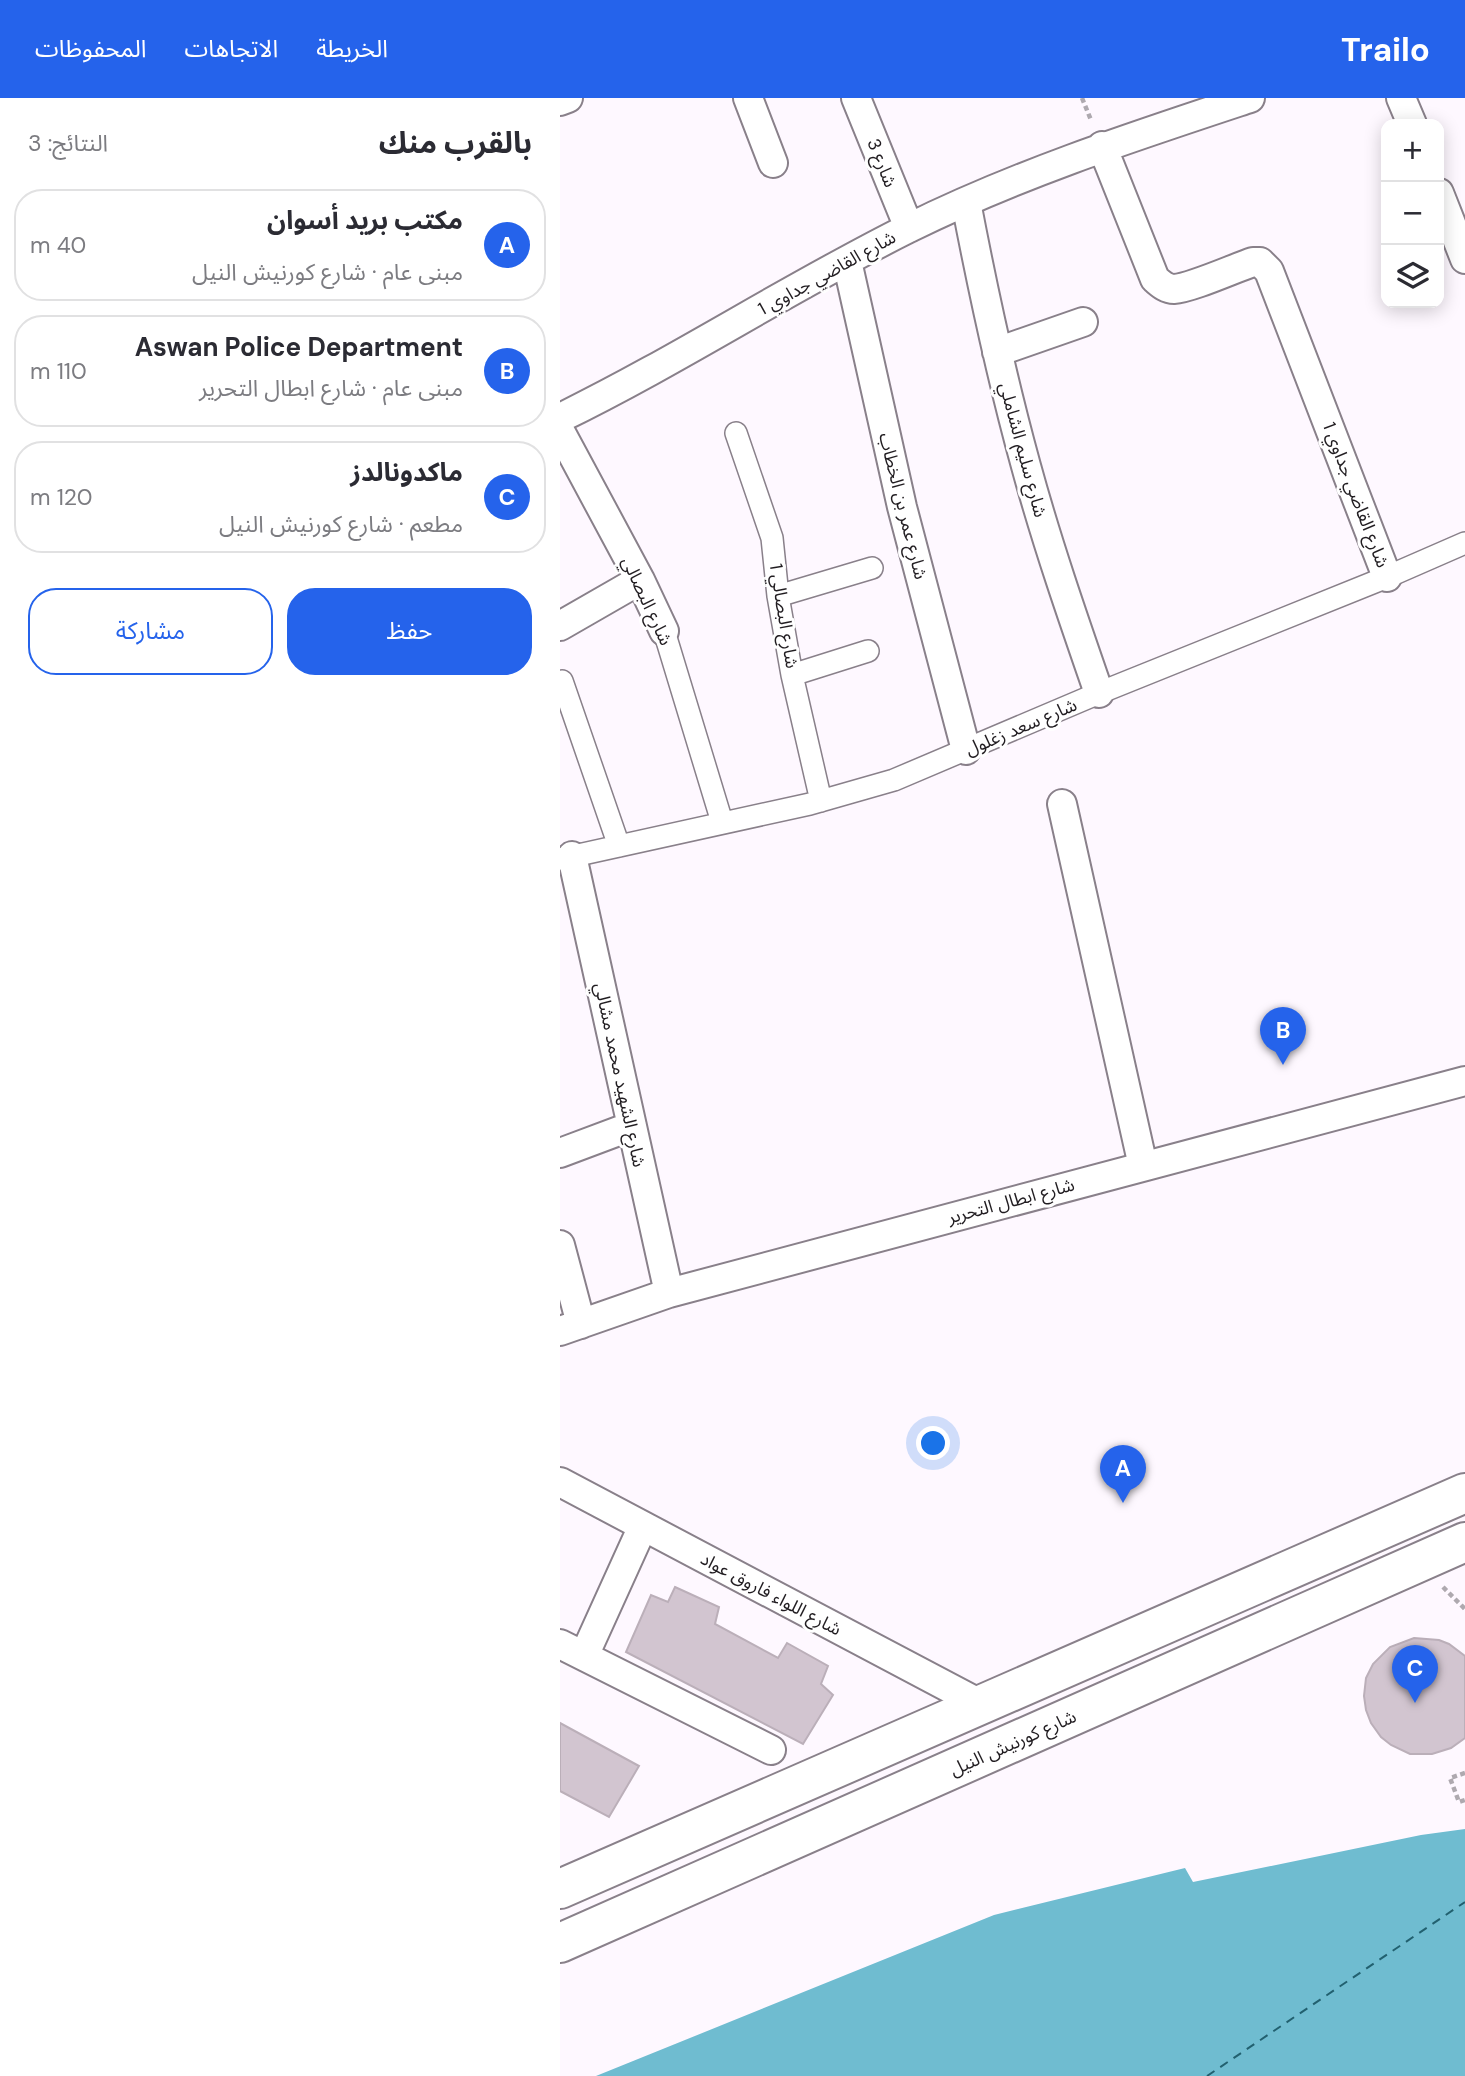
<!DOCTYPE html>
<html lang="ar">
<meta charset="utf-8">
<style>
:root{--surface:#fff;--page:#f2f2f3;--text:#2b2b33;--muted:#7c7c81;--line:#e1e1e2;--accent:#2563eb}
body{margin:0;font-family:"DM Sans","Noto Sans Arabic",sans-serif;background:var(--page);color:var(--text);direction:rtl}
.controls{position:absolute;right:21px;top:21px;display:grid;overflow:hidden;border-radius:14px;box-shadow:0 4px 18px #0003}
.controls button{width:63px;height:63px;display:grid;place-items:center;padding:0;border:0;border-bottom:2px solid var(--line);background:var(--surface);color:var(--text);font:35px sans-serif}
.you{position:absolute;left:374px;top:1346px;width:24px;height:24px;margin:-18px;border:5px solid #fff;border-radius:50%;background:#1a73e8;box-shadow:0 0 0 10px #1a73e833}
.badge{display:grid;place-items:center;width:46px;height:46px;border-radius:50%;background:var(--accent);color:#fff;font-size:23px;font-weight:700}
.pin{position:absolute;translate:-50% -58px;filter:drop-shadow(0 2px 4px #0008)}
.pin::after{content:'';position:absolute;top:37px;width:24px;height:21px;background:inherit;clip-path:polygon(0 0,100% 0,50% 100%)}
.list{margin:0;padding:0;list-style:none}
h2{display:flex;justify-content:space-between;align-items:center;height:91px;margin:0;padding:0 28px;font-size:30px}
h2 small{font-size:23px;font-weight:400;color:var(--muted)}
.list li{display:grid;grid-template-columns:46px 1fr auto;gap:21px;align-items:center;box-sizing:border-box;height:112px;margin:0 14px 14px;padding:0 14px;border:2px solid var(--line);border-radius:28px}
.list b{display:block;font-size:26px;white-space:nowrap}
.list p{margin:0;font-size:23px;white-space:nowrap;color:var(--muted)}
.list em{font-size:23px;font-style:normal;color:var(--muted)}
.actions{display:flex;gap:14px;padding:21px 28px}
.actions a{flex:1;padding:16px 0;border:2px solid var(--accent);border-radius:28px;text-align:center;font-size:24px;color:var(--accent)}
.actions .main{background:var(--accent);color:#fff}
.icon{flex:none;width:38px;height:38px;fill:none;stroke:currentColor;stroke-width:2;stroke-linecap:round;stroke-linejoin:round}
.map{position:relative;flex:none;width:905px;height:1978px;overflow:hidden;direction:ltr}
header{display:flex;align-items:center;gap:42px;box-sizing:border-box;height:98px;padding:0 35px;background:var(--accent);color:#fff}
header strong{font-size:33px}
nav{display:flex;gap:38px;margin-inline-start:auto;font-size:24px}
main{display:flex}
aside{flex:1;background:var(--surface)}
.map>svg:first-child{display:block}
.water{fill:#6fbcd0}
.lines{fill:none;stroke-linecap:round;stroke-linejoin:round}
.ferry{stroke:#22606f;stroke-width:2;stroke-dasharray:9 7;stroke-linecap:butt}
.building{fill:#d2c5d0;stroke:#bbafb9;stroke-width:2}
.pedestrian-casing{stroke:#89808a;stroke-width:24}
.minor-casing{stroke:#89808a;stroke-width:32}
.primary-casing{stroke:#89808a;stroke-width:42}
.path{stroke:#aea9af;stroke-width:4.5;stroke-dasharray:5 3.5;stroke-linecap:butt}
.pedestrian{stroke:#fff;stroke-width:21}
.minor{stroke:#fff;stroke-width:28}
.primary{stroke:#fff;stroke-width:38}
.labels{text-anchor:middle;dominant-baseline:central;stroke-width:6;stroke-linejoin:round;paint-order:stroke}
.street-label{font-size:18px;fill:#211d21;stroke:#fff}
</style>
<header>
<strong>Trailo</strong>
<nav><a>الخريطة</a><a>الاتجاهات</a><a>المحفوظات</a></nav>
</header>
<main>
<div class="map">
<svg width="905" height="1978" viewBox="0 0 905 1978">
<rect width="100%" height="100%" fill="#fef8ff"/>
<!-- water -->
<path class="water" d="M905,1731v247h-869l398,-161 191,-47 8,14 228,-47z"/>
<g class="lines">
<!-- ferry -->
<path class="ferry" d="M647,1978l258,-174"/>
</g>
<!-- building -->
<path class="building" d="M115,1489l44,20 -4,17 63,34 9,-15 41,23 -7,18 12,11 -30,49 -177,-92 25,-57 17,7z
M854,1540l25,2 10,4 16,12v82l-14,10 -19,6h-22l-19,-9 -10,-8 -10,-14 -5,-13 -2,-14 2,-18 7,-14 17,-17z
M0,1625l79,43 -30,51 -49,-26z"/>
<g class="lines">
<defs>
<path id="pedestrian" d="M176,335l36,105 6,58 14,79 29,126
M218,498l94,-28
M104,533l58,191
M232,577l76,-24
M2,583l57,165
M0,761l250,-55 84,-24 205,-87 288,-116 78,-34"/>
<path id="minor" d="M188,0l25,65
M296,0l53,130
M841,0l11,26
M0,3l8,-3
M542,48l53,133c6,5 11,10 19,10 17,-1 61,-21 79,-27h7l9,9 118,306
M879,95l26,66
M406,104c17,89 36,177 60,264 21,77 47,152 73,227
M287,163l55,246 64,243
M437,254l86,-30
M0,320c119,-58 230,-131 349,-190 109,-54 226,-92 341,-130
M0,333l80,149 24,51
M0,528l80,-46
M502,706l81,362
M12,758l97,437
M0,1055l72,-27
M0,1147l21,79
M0,1233l109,-38 796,-212
M0,1384l422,223
M0,1546l211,106
M24,1558l59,-130"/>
<path id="primary" d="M0,1791l905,-396
M0,1845l905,-401"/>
</defs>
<!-- pedestrian casing -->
<use href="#pedestrian" class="pedestrian-casing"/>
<!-- minor casing -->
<use href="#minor" class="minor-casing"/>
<!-- primary casing -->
<use href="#primary" class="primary-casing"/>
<!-- path -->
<path class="path" d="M522,0l9,22
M883,1489l22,22
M905,1675l-15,5 9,24 6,-2"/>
<!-- pedestrian -->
<use href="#pedestrian" class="pedestrian"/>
<!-- minor -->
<use href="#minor" class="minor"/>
<!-- primary -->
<use href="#primary" class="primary"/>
</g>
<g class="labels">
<!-- street labels -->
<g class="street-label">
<text transform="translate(322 65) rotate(68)">شارع 3</text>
<text transform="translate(267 175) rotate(-29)">شارع القاضي جداوي 1</text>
<text transform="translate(463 352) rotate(75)">شارع سليم الشاملي</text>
<text transform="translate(796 397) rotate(69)">شارع القاضي جداوي 1</text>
<text transform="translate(343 408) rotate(76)">شارع عمر بن الخطاب</text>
<text transform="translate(87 503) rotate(65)">شارع البصالي</text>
<text transform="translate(224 518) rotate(81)">شارع البصالي 1</text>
<text transform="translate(461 629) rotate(-23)">شارع سعد زغلول</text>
<text transform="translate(60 977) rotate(78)">شارع الشهيد محمد مشالي</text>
<text transform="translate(451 1103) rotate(-15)">شارع ابطال التحرير</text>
<text transform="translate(211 1496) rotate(28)">شارع اللواء فاروق عواد</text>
<text transform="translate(453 1645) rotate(-24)">شارع كورنيش النيل</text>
</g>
</g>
</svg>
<div class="controls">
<button>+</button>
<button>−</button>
<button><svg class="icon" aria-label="layers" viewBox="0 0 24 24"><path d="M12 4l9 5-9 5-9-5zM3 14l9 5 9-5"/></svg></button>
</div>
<div class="you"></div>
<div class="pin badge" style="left:563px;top:1405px">A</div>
<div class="pin badge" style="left:723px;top:967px">B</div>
<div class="pin badge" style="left:855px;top:1605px">C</div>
</div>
<aside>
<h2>بالقرب منك<small>النتائج: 3</small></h2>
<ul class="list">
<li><span class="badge">A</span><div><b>مكتب بريد أسوان</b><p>مبنى عام · شارع كورنيش النيل</p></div><em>40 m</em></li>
<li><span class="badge">B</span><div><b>Aswan Police Department</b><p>مبنى عام · شارع ابطال التحرير</p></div><em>110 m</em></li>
<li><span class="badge">C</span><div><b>ماكدونالدز</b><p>مطعم · شارع كورنيش النيل</p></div><em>120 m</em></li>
</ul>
<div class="actions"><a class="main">حفظ</a><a>مشاركة</a></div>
</aside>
</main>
